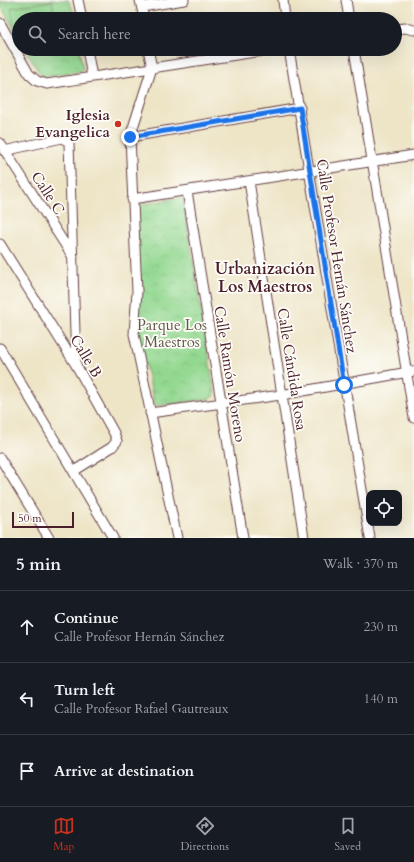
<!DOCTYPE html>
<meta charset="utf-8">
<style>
:root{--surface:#171b24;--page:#242831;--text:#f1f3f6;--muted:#9ea1a6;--line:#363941;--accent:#c8321e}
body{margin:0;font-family:Cardo,serif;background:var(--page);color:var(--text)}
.controls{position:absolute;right:12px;bottom:12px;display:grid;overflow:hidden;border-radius:8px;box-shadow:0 4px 16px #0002}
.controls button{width:36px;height:36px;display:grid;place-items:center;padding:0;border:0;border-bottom:1px solid var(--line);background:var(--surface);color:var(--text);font:20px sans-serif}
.scale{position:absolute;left:12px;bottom:10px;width:62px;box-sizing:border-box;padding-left:4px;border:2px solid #4a1f2b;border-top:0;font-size:11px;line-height:14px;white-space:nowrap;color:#4a1f2b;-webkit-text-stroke:3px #fdfcf7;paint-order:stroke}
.stop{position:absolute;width:12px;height:12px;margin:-9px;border:3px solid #1a73e8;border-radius:50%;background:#fff}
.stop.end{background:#1a73e8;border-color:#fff;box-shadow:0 1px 4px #0008}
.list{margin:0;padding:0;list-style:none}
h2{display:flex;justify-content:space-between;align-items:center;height:52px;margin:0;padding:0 16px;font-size:17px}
h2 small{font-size:13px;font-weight:400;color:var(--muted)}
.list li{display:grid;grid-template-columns:26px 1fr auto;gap:12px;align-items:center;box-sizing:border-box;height:72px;padding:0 16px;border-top:1px solid var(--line)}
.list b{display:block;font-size:15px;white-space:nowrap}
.list p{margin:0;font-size:13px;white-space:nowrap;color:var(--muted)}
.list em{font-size:13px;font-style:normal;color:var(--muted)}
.icon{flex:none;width:22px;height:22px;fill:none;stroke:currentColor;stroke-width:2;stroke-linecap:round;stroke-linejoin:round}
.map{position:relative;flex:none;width:414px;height:538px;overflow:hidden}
.search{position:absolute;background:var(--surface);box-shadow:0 4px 16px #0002;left:12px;right:12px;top:12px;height:44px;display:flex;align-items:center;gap:10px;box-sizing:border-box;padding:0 14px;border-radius:22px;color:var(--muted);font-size:15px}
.sheet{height:268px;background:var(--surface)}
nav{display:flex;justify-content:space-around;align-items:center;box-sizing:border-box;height:56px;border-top:1px solid var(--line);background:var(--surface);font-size:11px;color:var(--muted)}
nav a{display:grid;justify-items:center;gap:2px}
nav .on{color:var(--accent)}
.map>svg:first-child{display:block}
.park{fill:url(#park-crowns);stroke:#6e7c5e}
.garden{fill:#93d890;stroke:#6e7c5e}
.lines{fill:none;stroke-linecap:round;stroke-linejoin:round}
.street-casing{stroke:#633d42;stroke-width:11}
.street{stroke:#fff;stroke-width:9}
.route{stroke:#1a73e8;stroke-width:5}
.poi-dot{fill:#c8321e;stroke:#fdfcf7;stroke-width:1.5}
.labels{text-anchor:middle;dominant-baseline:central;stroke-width:3.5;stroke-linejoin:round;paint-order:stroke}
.poi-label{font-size:15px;font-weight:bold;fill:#4a1f2b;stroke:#fdfcf7;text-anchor:end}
.street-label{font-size:15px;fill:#4a1f2b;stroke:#fdfcf7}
.park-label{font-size:15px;fill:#605649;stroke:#fdfcf7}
.neighbourhood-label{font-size:16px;font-weight:bold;fill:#4a1f2b;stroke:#fdfcf7}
</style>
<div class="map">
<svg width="414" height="538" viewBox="0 0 414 538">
<defs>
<pattern id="park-crowns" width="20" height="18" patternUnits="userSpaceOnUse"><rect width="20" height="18" fill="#93d890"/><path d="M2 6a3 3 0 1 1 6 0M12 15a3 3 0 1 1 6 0" fill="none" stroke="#80b97c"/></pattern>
</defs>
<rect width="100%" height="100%" fill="#fdfcf7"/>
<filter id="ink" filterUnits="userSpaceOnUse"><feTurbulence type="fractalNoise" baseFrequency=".025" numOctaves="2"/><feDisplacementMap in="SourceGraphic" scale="8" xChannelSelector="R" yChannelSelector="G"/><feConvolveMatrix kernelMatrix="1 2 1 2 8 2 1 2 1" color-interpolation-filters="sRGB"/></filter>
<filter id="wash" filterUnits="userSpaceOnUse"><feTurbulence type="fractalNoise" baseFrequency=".012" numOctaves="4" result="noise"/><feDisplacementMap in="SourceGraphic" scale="16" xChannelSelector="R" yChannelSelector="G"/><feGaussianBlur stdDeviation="0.9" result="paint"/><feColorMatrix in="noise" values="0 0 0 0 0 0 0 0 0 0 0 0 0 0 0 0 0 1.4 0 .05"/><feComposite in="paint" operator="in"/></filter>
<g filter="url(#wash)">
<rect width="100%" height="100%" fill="#eee5c7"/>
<!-- park -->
<path class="park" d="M14,0h54l4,8 2,11h-55v19l-19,-34v-2z
M25,49h54l4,20 -2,2 -39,6z
M179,198l4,1 32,196 -6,4 -54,7 -17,-71 -1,-130z"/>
<!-- garden -->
<path class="garden" d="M52,1l3,18h-36v12h-4l-4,-23z"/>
</g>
<g filter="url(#ink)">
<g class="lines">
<defs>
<path id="street" d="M78,0l4,19
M140,0l4,19
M283,0l2,19
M346,0l3,19
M142,7l42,-7
M0,23l29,51 8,7 10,3 229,-35
M395,29l10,-1 9,2
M87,49l5,28
M148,49l4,19 -22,69 7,154 -3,43 43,204
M289,49l81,489
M354,49l60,369
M130,137l170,-29
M0,143l73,114
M4,151l58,-13 7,4 7,223
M249,181l55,357
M187,191l56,347
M132,199l282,-44
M0,244l76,121 38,68 3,8 -5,6 -38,24
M0,348l113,190
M150,413l131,-18 133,-24
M0,458l49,80"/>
</defs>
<!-- street casing -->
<use href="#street" class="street-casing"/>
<!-- street -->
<use href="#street" class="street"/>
</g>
</g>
<g class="lines" filter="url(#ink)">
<!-- route -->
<path class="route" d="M130,137l170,-29 44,277"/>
</g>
<!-- markers -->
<circle class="poi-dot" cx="118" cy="124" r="4"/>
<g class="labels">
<!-- poi labels -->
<g class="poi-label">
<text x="110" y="115">Iglesia<tspan x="110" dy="17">Evangelica</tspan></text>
</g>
<!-- street labels -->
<g class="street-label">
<text transform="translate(48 193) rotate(57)">Calle C</text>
<text transform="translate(337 256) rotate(81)">Calle Profesor Hernán Sánchez</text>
<text transform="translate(86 356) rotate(59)">Calle B</text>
<text transform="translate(292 369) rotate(81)">Calle Cándida Rosa</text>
<text transform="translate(230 374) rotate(81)">Calle Ramón Moreno</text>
</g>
<!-- park labels -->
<g class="park-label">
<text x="172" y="325">Parque Los<tspan x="172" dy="17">Maestros</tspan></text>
</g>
<!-- neighbourhood labels -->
<g class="neighbourhood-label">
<text x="265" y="269">Urbanización<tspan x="265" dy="18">Los Maestros</tspan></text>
</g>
</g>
</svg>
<div class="controls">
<button><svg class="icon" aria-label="locate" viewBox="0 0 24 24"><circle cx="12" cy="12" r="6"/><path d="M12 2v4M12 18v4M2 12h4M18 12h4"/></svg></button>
</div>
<div class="scale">50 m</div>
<div class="stop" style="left:344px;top:385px"></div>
<div class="stop end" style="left:130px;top:137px"></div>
<div class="search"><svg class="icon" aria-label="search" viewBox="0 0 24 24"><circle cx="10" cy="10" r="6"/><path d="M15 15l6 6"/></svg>Search here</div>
</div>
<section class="sheet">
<h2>5 min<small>Walk · 370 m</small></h2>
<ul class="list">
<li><svg class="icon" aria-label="ahead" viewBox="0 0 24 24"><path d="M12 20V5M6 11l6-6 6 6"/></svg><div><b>Continue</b><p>Calle Profesor Hernán Sánchez</p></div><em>230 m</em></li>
<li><svg class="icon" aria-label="left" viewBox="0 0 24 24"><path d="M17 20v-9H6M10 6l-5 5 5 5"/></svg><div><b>Turn left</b><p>Calle Profesor Rafael Gautreaux</p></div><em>140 m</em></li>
<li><svg class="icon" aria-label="arrive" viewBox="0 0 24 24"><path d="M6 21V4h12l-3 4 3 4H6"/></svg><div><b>Arrive at destination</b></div></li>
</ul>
</section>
<nav>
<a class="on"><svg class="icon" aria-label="map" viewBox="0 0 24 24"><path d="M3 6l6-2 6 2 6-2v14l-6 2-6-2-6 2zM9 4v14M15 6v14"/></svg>Map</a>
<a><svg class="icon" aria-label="directions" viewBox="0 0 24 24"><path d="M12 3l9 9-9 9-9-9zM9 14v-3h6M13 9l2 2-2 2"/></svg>Directions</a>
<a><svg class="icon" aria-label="saved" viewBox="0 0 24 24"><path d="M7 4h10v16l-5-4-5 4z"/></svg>Saved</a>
</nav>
